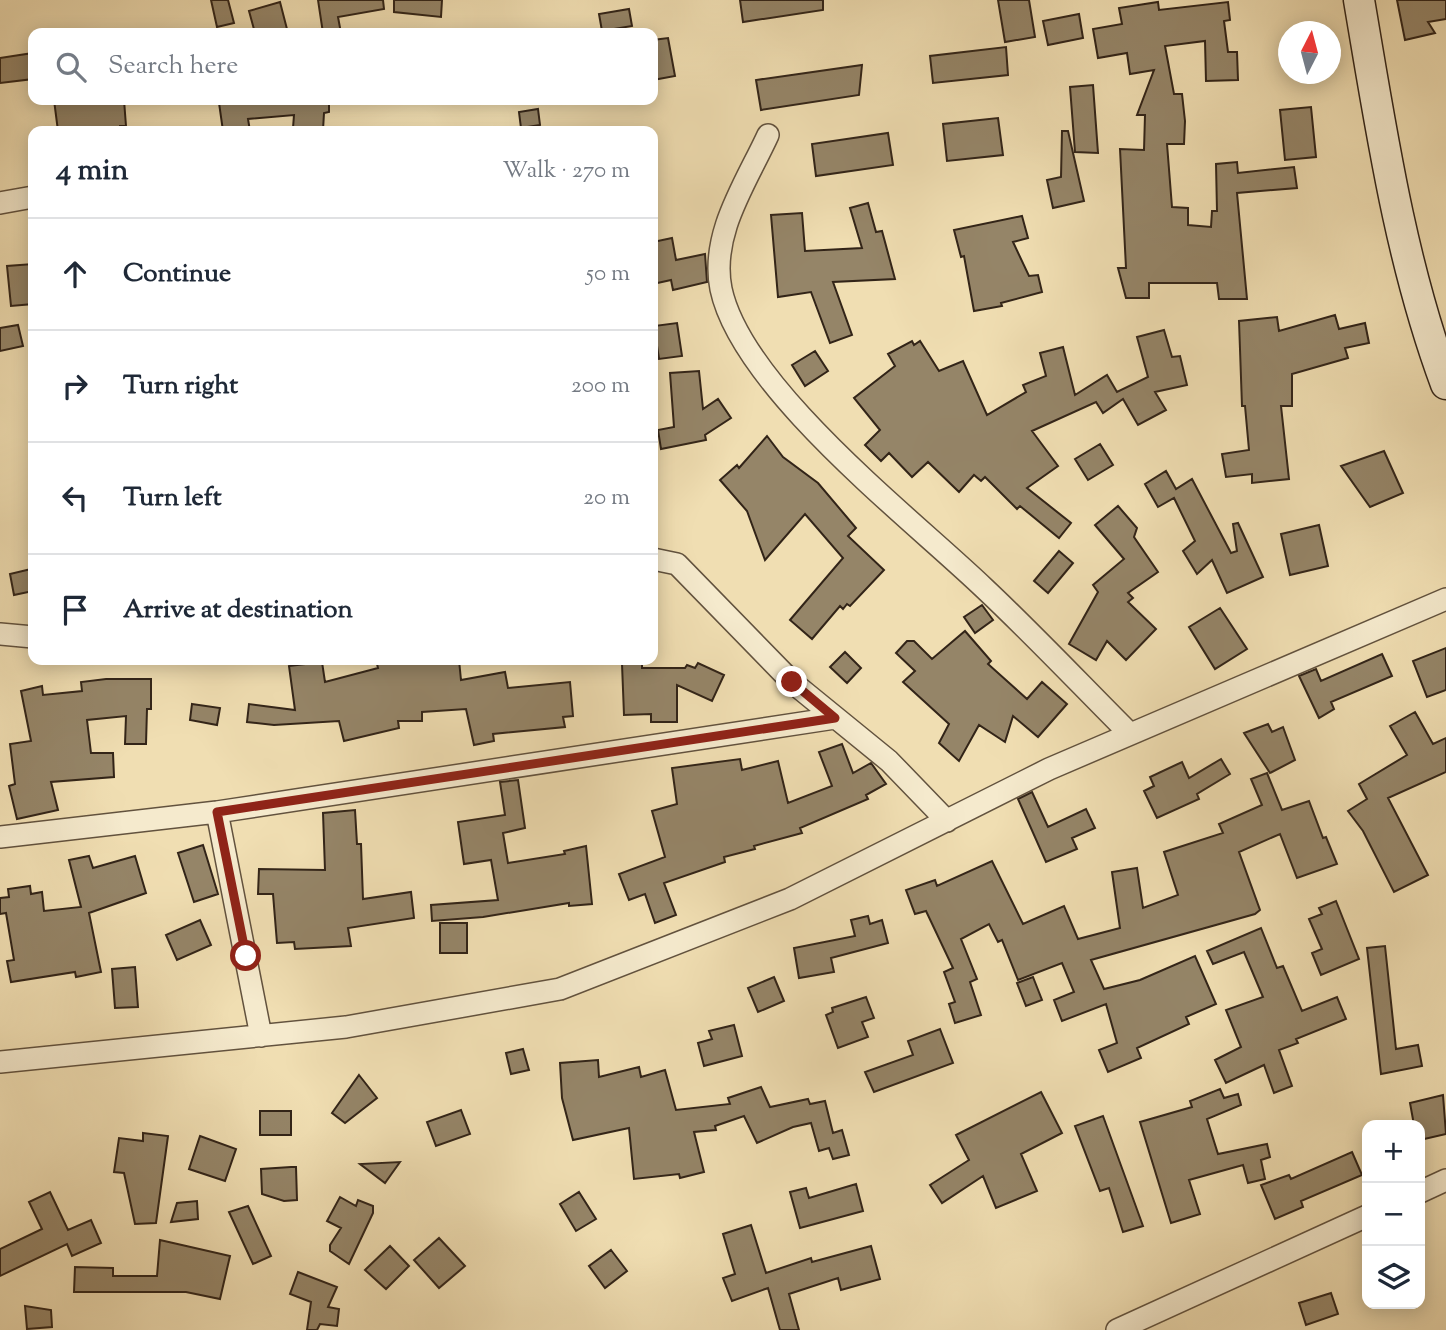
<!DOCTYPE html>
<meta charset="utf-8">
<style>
:root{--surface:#fff;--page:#f2f2f3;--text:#1f2937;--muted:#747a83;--line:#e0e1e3}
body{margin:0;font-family:"Sorts Mill Goudy",serif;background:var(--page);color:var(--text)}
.controls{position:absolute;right:21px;bottom:21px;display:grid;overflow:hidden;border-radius:14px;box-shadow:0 4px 18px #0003}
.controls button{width:63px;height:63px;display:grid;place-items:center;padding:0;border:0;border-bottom:2px solid var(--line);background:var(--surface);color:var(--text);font:35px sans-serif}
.compass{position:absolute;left:1278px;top:21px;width:63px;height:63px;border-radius:50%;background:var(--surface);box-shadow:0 4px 18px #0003;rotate:6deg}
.stop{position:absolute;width:21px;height:21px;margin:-16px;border:5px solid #8f2418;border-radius:50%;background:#fff}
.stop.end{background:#8f2418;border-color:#fff;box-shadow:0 2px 7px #0008}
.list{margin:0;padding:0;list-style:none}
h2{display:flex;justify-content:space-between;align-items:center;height:91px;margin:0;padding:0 28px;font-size:30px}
h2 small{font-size:23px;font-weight:400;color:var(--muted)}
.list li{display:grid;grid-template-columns:46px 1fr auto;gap:21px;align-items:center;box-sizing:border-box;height:112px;padding:0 28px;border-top:2px solid var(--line)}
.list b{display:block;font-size:26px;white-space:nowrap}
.list em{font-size:23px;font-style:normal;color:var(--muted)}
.icon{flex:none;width:38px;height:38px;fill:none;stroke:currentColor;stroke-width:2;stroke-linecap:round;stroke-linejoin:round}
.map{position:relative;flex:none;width:1446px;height:1330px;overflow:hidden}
.search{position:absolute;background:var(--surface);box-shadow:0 4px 18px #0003;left:28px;top:28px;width:630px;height:77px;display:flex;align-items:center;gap:18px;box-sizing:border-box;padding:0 24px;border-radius:14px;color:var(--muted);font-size:26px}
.panel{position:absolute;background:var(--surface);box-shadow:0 4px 18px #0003;left:28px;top:126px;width:630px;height:539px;border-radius:14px}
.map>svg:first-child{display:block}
.building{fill:#958568;stroke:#322418;stroke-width:2}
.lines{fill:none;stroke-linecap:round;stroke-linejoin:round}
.street-casing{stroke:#62523e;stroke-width:24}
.secondary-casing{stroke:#322418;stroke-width:33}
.street{stroke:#f5eacd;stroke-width:21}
.secondary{stroke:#f5eacd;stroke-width:30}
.route{stroke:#8f2418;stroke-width:9}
</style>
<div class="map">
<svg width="1446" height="1330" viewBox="0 0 1446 1330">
<rect width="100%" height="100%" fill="#f0deb2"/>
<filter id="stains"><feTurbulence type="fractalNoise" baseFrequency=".00286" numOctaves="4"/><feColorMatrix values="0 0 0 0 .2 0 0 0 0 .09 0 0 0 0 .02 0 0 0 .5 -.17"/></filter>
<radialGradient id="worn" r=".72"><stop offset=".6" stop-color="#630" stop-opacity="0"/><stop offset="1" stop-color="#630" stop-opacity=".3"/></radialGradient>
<!-- building -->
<path class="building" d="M211,0h17l6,23 -17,4z
M318,0h65l1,9 -46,8 3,16h-18z
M394,0h48l-1,17 -47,-5z
M740,0h83v10l-80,12z
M998,0h31l6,37 -30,5z
M1397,0h49v19l-18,3 7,11 -30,7z
M280,2l8,31h-33l-6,-22z
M1158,2l1,8 69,-8 2,18 -6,1 4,31h9l1,28 -32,1 -1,-40 -40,5 9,48h8l3,27 -1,23h-17l5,63 16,1v17l23,2 1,-16h5l-1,-47 21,-2 1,11 56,-6 3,21 -60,5 10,106h-28l-2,-16h-68v15h-23l-8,-30h8l-6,-119 24,1 1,-35h-8l17,-45 -24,4 -3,-21 -29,5 -5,-29 29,-5 -3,-16z
M629,9l3,17 -30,5 -3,-17z
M1079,14l4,24 -35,7 -5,-24z
M668,38l7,38 -22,4v-40z
M1006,47l2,28 -75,8 -3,-27z
M33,53v26l-33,4v-25z
M862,65l-3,30 -98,15 -5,-30z
M1093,85l5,68 -23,-1 -5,-65z
M54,100h70l2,26h-6v5h-62z
M246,100h83v12l-5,1 -1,17 -30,-2 1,-13 -46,4 2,12h-27l-4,-28z
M1311,107l5,50 -31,3 -5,-50z
M538,109l2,16 -19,3 -2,-16z
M998,118l5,37 -56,6 -4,-37z
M1062,131h6l16,70 -31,7 -6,-28 14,-3z
M888,133l5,32 -77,11 -4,-32z
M868,203l8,29 6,-1 13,48 -62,3 19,53 -22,8 -19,-51 -33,5 -7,-82 31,-2 3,38 57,-3 -12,-40z
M1022,216l6,22 -15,4 16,34 9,-1 4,17 -41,11 1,3 -28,5 -10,-55 -3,1 -7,-27z
M672,238l4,22 29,-6 2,28 -34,8 -2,-10 -18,4v-42z
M33,264v40l-22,2 -4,-40z
M1335,315l4,14 26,-6 4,20 -24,5 3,10 -56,16v32h-11l8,73 -37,4v-9l-26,3 -4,-23 27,-4 -4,-44h-3l-3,-85 38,-4 2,14z
M677,323l5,33 -23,3 -5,-33z
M18,325l5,21 -23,5v-23z
M1164,330l8,27 8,-1 7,29 -32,7 11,18 -28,15 -15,-26 -20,14 -7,-11 -64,29 26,35 -31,22 44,35 -12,15 -39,-32 -3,3 -32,-32 -4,4 -7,-6 -15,17 -31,-30 -16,15 -23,-24 -8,8 -16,-16 15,-15 -26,-32 41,-32 -7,-12 24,-13 2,4 6,-4 19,30 24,-10 24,54 39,-23 -3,-7 23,-9 -6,-23 23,-6 12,48 32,-20 10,17 31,-15 -11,-40z
M815,351l13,20 -23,15 -13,-21z
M699,371l4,38 15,-10 13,19 -26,17 1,5 -45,9 -3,-19 16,-3 -4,-54z
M767,436l16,21 35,26 38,45 -8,8 36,34 -34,36 -3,-2 -4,5 -3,-3 -28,33 -22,-19 53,-62 -38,-44 -40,46 -18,-49 -27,-31 17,-15 2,3z
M1100,444l13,21 -25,15 -13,-21z
M1384,451l19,42 -33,14 -29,-41z
M1166,471l10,18 16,-10 39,74 6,-2 -4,-27 5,-1 25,54 -36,16 -15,-33 -15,14 -14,-23 12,-10 -21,-43 -16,9 -13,-23z
M1118,506l19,22 -3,9 24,35 -30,21 5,5 -5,4 28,27 -30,31 -19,-19 -11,19 -27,-16 29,-52 -5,-7 31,-26 -29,-34z
M1319,525l9,41 -38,9 -9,-41z
M1059,551l14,12 -25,30 -14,-12z
M31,569l2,22 -19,4 -4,-21z
M982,605l11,15 -18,13 -11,-16z
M1220,608l27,41 -32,20 -26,-42z
M965,631l26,30 -3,3 39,35 15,-17 25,22 -29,33 -25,-21 -8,26 -26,-17 -20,36 -20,-18 10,-19 -46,-42 12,-11 -19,-18 11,-12h7l18,18z
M1446,648v42l-19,7 -14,-36z
M845,652l16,16 -14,15 -17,-16z
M1382,654l10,22 -61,26 3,7 -15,9 -20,-42 17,-7 5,12z
M376,660h83l2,20 44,-8 3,16 62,-6 3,34 -10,1 2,10 -72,7 1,7 -20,4 -8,-36 -44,3v9h-24l1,7 -55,13 -5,-20 -65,4 -27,-3 2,-18 46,6 -6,-44 33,-4 3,20 53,-14z
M642,663v5h43l2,-3 8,3 3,-5 26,12 -12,26 -35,-16v37h-26v-8l-27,1 -2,-51z
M106,679h45v30h-4l-1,35h-21l1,-28 -39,4 4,33h22l1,24 -63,5 7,28 -41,9 -8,-33 6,-2 -5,-40 21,-3 -10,-50 21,-5 1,9 39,-4 -1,-9z
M192,704l28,4 -3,17 -27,-5z
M1415,712l18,32 13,-6v34l-58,26 40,77 -34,17 -31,-61 -15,-20 19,-12 -8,-15 48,-29 -17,-29z
M1268,724l4,8 11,-5 12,33 -25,13 -26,-40z
M842,744l11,29 18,-10 15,21 -20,11 2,4 -68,29 2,5 -48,13 1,3 -31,8 1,5 -61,21 12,32 -21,8 -10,-29 -16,6 -10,-26 46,-17 -13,-46 25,-7 -5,-36 68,-9 2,11 36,-9 10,42 44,-17 -13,-34z
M1221,759l9,15 -33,20 2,5 -42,19 -13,-27 10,-5 -4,-9 32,-15 7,16z
M1267,773l15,37 27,-9 14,37 3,-1 11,27 -40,14 -17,-44 -41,18 21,58 -5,4 -164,46 13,29 36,-9 55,-24 21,48 -30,13 3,7 -52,24 4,10 -33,14 -9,-22 18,-7 -11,-39 -44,17 -8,-21 20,-8 -12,-29 -44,17 -16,-40 -4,2 -9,-18 -28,15 16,40 -7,3 11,33 -26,8 -6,-19 6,-2 -11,-30 9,-4 -27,-57 -11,3 -9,-24 29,-10 2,6 55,-25 31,63 41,-18 14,33 42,-11 -8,-56 25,-4 6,40 35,-13 -14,-43 59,-19 -4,-9 43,-19 -11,-26z
M518,780l7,48 -22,5 5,30 57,-9 -1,-3 22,-5 6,58 -23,2v-3l-86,14 -51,4 -1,-16 67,-5 -7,-40 -27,4 -6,-42 47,-7 -5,-33z
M1032,792l16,35 38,-18 9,19 -23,10 5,11 -31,13 -28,-63z
M355,810l2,34h4l2,55 48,-7 3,26 -66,10 3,18 -56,3 -1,-7 -17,1 -4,-49h-15l1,-25 66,1 -2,-57z
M203,845l15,49 -24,8 -16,-49z
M89,856l4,12 42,-12 11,37 -57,20 12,59 -25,5 -1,-5 -64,10 -4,-21 7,-1 -8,-47 -6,1v-16l9,-1 -1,-8 22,-3 1,8 11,-2 2,19 37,-4 -12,-47z
M1336,901l23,58 -38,16 -9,-22 10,-4 -13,-30 13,-5 -3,-6z
M868,916l2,8 12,-4 6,23 -57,15 3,14 -35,6 -5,-30 61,-12 -4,-16z
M200,920l11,25 -34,15 -11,-25z
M440,923h27v30h-27z
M1261,928l16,40 6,-2 19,45 35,-14 9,22 -50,20 2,4 -19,7 13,36 -18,7 -10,-28 -38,18 -11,-23 26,-13 -15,-37 37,-13 -19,-45 -31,12 -6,-13z
M1385,946l11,103 22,-4 4,21 -41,8 -14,-126z
M135,967l3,40 -23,1 -3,-39z
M774,977l10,24 -26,11 -10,-24z
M1033,977l9,23 -16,6 -9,-23z
M866,997l8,21 -12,4 6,15 -30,11 -12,-33 7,-3 -1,-4z
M734,1025l8,31 -38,10 -6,-23 14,-4 -3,-8z
M940,1029l13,34 -79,29 -9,-20 48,-17 -5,-14z
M523,1049l6,21 -18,4 -5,-21z
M598,1060l1,17 40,-10 2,10 24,-7 11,40 54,-6 -2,-6 33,-11 9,20 38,-8 2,5 15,-3 8,32 9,-3 7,25 -16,4 -4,-11 -10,3 -8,-28 -18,4 -36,16 -13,-27 -29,10 1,4 -22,2 10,40 -24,6 -1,-4 -45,5 -5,-51 -56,12 -11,-42 -2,-35z
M359,1075l18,23 -32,25 -13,-10z
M1220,1089l4,9 14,-4 3,11 -34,14 11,35 49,-10 3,13 -9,3 4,19 -17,4 -5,-18 -54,15 11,34 -29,9 -31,-101 52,-15 -2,-6z
M1041,1092l21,41 -41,21 16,37 -41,17 -13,-32 -41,27 -12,-18 39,-25 -13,-25z
M1443,1095l3,39 -26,6v-15h-6l-4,-22z
M461,1110l9,24 -34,12 -9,-24z
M260,1111h31v24h-31z
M1103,1116l40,110 -20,6 -14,-44 -9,3 -25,-65z
M143,1133l25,3 -12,87 -21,1 -11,-51 -10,-1 5,-34 24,3z
M200,1136l36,13 -11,32 -36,-12z
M1352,1152l10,23 -61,26 2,6 -28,12 -14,-34 28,-10 2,4z
M400,1162l-15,21 -25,-19z
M291,1167h5l1,33 -13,1 -22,-7 -1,-25z
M856,1184l7,27 -63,17 -10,-36 16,-4 3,10z
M50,1192l18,38 23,-10 10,23 -29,13 -5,-12 -67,32v-27l42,-20 -13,-27z
M579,1192l17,27 -20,12 -16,-27z
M340,1197l16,9 2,-6 15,6v7l-24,51 -19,-13v-6l11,-17 -14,-7z
M197,1201l1,18 -27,3 6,-19z
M248,1206l23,50 -18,8 -24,-52z
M751,1225l15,48 45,-15 1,4 59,-16 9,33 -39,11 -3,-12 -49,16 10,36h-19l-12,-42 -36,13 -9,-23 12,-4 -12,-40z
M439,1238l26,28 -26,22 -25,-28z
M160,1240l70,16 -10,43 -34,-7h-112l1,-25 38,1v8h44z
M390,1246l19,20 -23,23 -21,-19z
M611,1250l16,21 -22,17 -16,-22z
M298,1272l39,15 -9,20 11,2 -2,17 -17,-2 -3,6h-10l4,-28 -21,-8z
M1331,1293l7,21 -32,11 -7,-22z
M25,1306l26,4 1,17 -25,2z"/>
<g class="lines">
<defs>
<path id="street" d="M768,135c-22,48 -58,99 -47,154 21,99 190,229 263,299 50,47 97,97 146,146
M0,203l33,-6
M653,559l24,5 115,118 97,79 58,60
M0,634l33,3
M217,812l44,224
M0,837l217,-25 618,-94
M0,1062l346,-35 214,-38 230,-90 259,-130 397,-170
M1420,1192l26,-12
M1117,1330l250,-114"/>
<path id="secondary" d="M1359,0c22,129 41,260 87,384"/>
</defs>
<!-- street casing -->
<use href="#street" class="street-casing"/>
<!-- secondary casing -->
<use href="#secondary" class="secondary-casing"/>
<!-- street -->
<use href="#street" class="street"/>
<!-- secondary -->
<use href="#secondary" class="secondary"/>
</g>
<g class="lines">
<!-- route -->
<path class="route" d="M246,956l-29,-144 618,-94 -43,-36"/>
</g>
<rect width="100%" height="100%" filter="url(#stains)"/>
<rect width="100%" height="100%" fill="url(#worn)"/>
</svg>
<div class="controls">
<button>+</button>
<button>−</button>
<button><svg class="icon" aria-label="layers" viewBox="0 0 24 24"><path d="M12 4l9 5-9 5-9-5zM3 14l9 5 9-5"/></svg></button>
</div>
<svg class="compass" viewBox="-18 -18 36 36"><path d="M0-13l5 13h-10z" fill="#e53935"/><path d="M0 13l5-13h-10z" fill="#747a83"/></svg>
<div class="stop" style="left:246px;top:956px"></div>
<div class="stop end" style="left:792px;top:682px"></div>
<div class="search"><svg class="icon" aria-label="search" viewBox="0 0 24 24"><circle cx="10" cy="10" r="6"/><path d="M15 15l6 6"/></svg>Search here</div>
<section class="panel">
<h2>4 min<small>Walk · 270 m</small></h2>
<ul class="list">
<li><svg class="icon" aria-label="ahead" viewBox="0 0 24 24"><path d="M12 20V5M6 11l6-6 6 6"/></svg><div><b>Continue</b></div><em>50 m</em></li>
<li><svg class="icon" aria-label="right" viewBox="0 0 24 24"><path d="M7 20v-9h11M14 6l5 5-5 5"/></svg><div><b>Turn right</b></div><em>200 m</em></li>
<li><svg class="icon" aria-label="left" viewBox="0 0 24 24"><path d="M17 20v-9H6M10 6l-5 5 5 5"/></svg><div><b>Turn left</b></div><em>20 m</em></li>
<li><svg class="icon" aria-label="arrive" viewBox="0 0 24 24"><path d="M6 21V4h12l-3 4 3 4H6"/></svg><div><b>Arrive at destination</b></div></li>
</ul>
</section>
</div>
